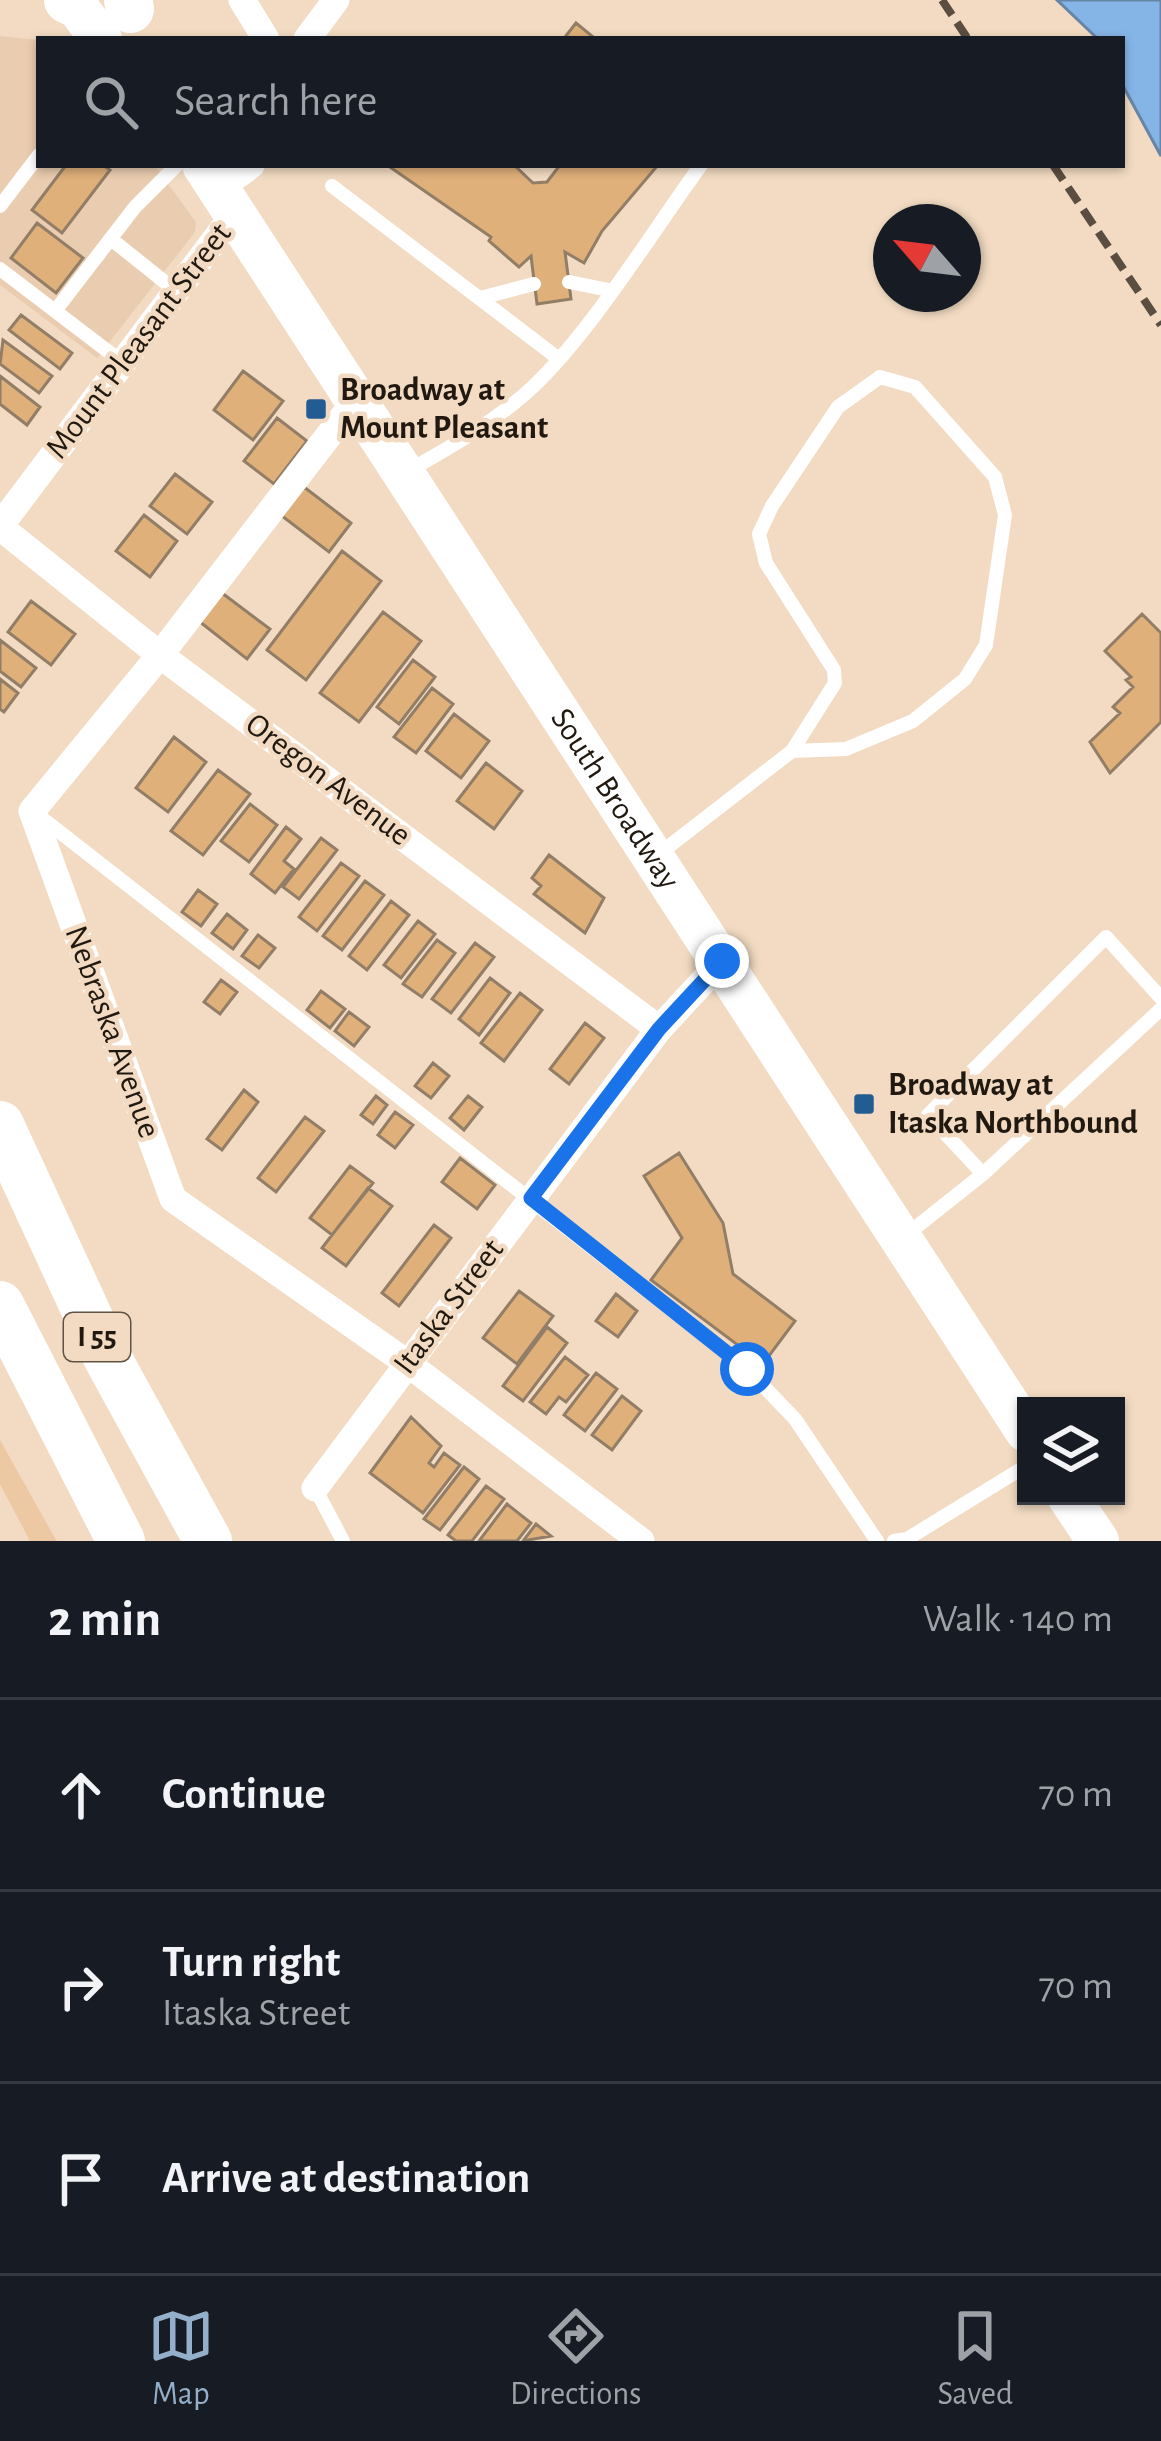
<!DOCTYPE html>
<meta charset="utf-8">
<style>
:root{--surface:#171b24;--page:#242831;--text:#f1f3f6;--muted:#9ea1a6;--line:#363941;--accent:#94afc9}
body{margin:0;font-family:"Alegreya Sans",sans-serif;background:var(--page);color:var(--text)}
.controls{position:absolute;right:36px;bottom:36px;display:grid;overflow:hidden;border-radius:0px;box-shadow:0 3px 9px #0004}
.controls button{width:108px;height:108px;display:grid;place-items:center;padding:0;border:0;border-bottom:3px solid var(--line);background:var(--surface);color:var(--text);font:60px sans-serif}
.compass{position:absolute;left:873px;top:204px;width:108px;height:108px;border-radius:50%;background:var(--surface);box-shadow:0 3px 9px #0004;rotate:298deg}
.stop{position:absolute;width:36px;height:36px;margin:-27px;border:9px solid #1a73e8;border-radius:50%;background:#fff}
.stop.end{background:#1a73e8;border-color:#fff;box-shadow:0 3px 12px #0008}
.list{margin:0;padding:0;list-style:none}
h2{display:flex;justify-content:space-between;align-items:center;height:156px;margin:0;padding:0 48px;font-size:51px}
h2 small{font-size:39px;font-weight:400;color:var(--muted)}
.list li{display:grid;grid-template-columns:78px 1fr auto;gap:36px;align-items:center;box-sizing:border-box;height:192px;padding:0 48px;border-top:3px solid var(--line)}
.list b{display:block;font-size:45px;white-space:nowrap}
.list p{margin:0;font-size:39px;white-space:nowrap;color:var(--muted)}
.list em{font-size:39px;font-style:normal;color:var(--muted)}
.icon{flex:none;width:66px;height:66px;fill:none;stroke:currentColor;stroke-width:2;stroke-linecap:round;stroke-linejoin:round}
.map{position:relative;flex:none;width:1161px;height:1541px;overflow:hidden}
.search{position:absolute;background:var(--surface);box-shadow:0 3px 9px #0004;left:36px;right:36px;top:36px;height:132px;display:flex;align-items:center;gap:30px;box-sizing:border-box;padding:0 42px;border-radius:0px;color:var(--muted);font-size:45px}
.sheet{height:732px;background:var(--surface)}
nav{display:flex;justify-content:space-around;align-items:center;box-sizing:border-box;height:168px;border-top:3px solid var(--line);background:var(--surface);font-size:33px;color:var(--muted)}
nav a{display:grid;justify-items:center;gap:6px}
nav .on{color:var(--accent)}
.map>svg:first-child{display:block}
.built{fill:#eacdb0}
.green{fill:#ecc9a2}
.water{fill:#85b5e7;stroke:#6786a6;stroke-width:3}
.building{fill:#dfb07a;stroke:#927d67;stroke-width:3}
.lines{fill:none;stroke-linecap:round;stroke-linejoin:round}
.service{stroke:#fff;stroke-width:14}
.minor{stroke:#fff;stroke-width:27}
.primary{stroke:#fff;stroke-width:42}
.motorway{stroke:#fff;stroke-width:48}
.rail{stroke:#5b4e41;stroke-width:8;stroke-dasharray:18 9;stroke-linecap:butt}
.route{stroke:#1a73e8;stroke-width:15}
.poi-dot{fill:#235c93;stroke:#f2dbc2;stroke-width:4.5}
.labels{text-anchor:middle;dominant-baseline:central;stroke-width:9;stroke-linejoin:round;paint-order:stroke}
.shield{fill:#f2dbc2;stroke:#605345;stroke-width:3}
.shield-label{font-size:30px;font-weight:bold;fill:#211910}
.street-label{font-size:33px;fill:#211910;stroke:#f2dbc2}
.poi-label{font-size:33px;font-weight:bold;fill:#211910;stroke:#f2dbc2;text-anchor:start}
</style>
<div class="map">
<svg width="1161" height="1541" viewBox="0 0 1161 1541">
<rect width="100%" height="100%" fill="#f2dbc2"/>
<!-- built -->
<path class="built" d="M0,36l39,4v125h115l42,57 -1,10 -98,126 -97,-73z"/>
<!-- green -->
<path class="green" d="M0,1440l56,100 1,1h-27l-30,-57z"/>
<!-- water -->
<path class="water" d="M1057,0h104v156l-39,-72v-45h-24z"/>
<!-- building -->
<path class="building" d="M576,23l16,13 -2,3 -25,-2z
M66,165h37l7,5 -48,63 -30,-23z
M387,165h127l19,18 14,-1 13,-17h98l-56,66 -18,32 -19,-11 6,47 -34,5 -6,-48 -12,11 -30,-26 2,-4z
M37,223l46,35 -27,35 -45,-35z
M21,315l51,38 -12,16 -51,-39z
M3,340l49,36 -13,17 -39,-29z
M243,371l40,30 -30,39 -39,-30z
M0,376l40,31 -13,18 -27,-21z
M277,418l30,23 -33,43 -30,-23z
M175,474l37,28 -25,32 -37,-28z
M304,487l47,36 -22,29 -47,-36z
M144,515l33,26 -27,36 -34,-26z
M342,551l39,30 -75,99 -39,-30z
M222,593l48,36 -23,30 -47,-37z
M31,601l44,33 -24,31 -43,-33z
M383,612l38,29 -62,81 -39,-29z
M1142,614l19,19v89l-51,51 -20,-31 30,-29 -7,-6 20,-20 -7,-7 5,-3 -26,-26z
M0,640l36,28 -15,19 -21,-16z
M413,660l22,17 -36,47 -22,-17z
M0,679l18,14 -14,19 -4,-3z
M432,688l21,16 -37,49 -22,-16z
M454,714l35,27 -28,37 -35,-27z
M174,737l32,25 -38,50 -32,-24z
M486,763l36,28 -28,38 -37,-28z
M218,770l32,24 -47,61 -32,-24z
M250,804l27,21 -28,37 -28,-21z
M286,827l15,12 -17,22 10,8 -19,24 -24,-19z
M321,838l16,12 -38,49 -16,-12z
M549,855l55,43 -19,35 -51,-39 7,-8 -9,-8z
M341,863l18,13 -42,55 -18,-14z
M365,881l19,14 -42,55 -19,-14z
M198,890l19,14 -16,22 -19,-14z
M391,901l18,14 -42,55 -18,-14z
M227,914l20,16 -14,19 -21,-16z
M418,921l17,13 -34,44 -17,-13z
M258,935l17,13 -16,20 -17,-12z
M437,940l18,13 -33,44 -19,-13z
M475,943l19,14 -43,56 -19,-14z
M490,978l20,15 -31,42 -20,-16z
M221,980l16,12 -17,22 -16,-12z
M321,991l24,18 -15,19 -23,-18z
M520,993l22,17 -38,51 -23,-18z
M349,1012l20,15 -15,19 -19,-15z
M585,1023l19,15 -35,46 -19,-15z
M433,1063l16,13 -18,22 -16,-12z
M244,1090l14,12 -36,48 -15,-11z
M376,1096l11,9 -14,19 -12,-9z
M468,1096l14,11 -18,23 -14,-12z
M395,1112l18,13 -18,23 -17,-13z
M305,1117l19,14 -48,61 -18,-14z
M679,1153l44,70 10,51 62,47 -32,43 -112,-84 31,-42 -38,-62z
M460,1158l35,27 -18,24 -35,-27z
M350,1166l23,17 -41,52 -22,-17z
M368,1188l24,18 -46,60 -24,-18z
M434,1225l17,13 -52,68 -17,-13z
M519,1291l34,25 -36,48 -34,-26z
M616,1294l21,17 -19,26 -22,-16z
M547,1327l20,16 -44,58 -20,-15z
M565,1357l23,18 -22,27 -7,-5 -13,17 -16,-12z
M596,1373l21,16 -32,42 -21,-16z
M622,1396l19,15 -29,39 -20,-15z
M411,1417l30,29 -12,17 5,4 10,-14 16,12 -37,48 -53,-40z
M464,1467l15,12 -39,51 -16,-11z
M486,1486l18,13 -32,42h-16l-8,-6z
M507,1504l24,19 -14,18h-38z
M536,1524l15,12 -28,5z"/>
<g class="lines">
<!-- service -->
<path class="service" d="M332,186l227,173
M0,206l39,-51
M111,239l65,52
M0,269l122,93
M569,282l40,8
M480,298l54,-14
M55,311l80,-104 42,-42
M408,471c41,-23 81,-46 117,-77 60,-52 127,-162 176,-229
M38,815l709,554 48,50 82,122
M659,854l133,-103 54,-2 67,-28 52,-42 21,-34 19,-130 -10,-38 -80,-90 -35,-10 -42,30 -66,99 -13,28 7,29 68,107 1,13 -43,68
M983,1174l-55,-59 178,-178 55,61
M905,1236l78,-62 178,-165
M315,1488l28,53
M894,1541l13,-2 119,-73"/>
<!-- minor -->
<path class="minor" d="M242,0l24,39
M307,39l29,-39
M219,189l32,-24
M356,400l-196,255 -128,156 141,388 234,164 234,178
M0,526l235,-313
M0,527l160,128 499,374
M315,1488l344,-459 63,-68"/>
<!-- primary -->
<g class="primary">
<path d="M72,0l29,39"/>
<path id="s1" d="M203,165l823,1266"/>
<path d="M1068,1496l30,45"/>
</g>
<!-- motorway -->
<path class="motorway" d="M68,0l7,3
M128,0l2,9
M0,1125l108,234 100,182
M0,1305l121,236"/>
<!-- rail -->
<path class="rail" d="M942,0l26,39
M1053,165l108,160"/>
</g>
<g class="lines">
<!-- route -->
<path class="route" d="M722,961l-63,68 -128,169 216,171"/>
</g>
<!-- markers -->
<g class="poi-dot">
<rect x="304" y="397" width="24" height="24" rx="6"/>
<rect x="852" y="1092" width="24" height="24" rx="6"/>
</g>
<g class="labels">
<!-- shield labels -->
<rect class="shield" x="64" y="1313" width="66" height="48" rx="9"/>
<g class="shield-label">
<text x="97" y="1337">I 55</text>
</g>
<!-- street labels -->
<g class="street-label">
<text transform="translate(139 341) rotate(-53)">Mount Pleasant Street</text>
<text transform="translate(328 780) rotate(37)">Oregon Avenue</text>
<text stroke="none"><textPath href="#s1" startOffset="756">South Broadway</textPath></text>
<text transform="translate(112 1032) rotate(70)">Nebraska Avenue</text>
<text transform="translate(449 1307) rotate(-53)">Itaska Street</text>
</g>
<!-- poi labels -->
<g class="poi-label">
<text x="340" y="390">Broadway at<tspan x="340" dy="38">Mount Pleasant</tspan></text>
<text x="888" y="1085">Broadway at<tspan x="888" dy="38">Itaska Northbound</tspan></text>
</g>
</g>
</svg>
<div class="controls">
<button><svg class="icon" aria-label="layers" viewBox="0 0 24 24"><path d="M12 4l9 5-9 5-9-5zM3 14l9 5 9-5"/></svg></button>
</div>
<svg class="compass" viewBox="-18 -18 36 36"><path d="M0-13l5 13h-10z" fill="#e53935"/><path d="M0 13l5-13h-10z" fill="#9ea1a6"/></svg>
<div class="stop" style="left:747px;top:1369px"></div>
<div class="stop end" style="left:722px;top:961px"></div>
<div class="search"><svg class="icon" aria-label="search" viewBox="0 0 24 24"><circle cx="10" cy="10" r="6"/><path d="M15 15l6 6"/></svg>Search here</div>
</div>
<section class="sheet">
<h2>2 min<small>Walk · 140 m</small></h2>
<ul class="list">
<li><svg class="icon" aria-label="ahead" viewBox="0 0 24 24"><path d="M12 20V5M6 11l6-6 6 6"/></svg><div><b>Continue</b></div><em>70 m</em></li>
<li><svg class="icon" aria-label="right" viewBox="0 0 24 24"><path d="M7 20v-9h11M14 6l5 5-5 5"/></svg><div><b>Turn right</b><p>Itaska Street</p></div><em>70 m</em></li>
<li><svg class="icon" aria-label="arrive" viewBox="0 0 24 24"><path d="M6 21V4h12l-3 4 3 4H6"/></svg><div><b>Arrive at destination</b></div></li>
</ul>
</section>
<nav>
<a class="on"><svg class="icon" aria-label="map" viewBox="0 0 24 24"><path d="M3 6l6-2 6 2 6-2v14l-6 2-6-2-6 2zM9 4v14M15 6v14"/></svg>Map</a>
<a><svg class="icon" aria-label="directions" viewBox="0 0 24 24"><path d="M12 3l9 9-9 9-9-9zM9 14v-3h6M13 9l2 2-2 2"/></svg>Directions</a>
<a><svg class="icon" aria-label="saved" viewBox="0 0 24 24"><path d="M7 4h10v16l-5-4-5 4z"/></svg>Saved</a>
</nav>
